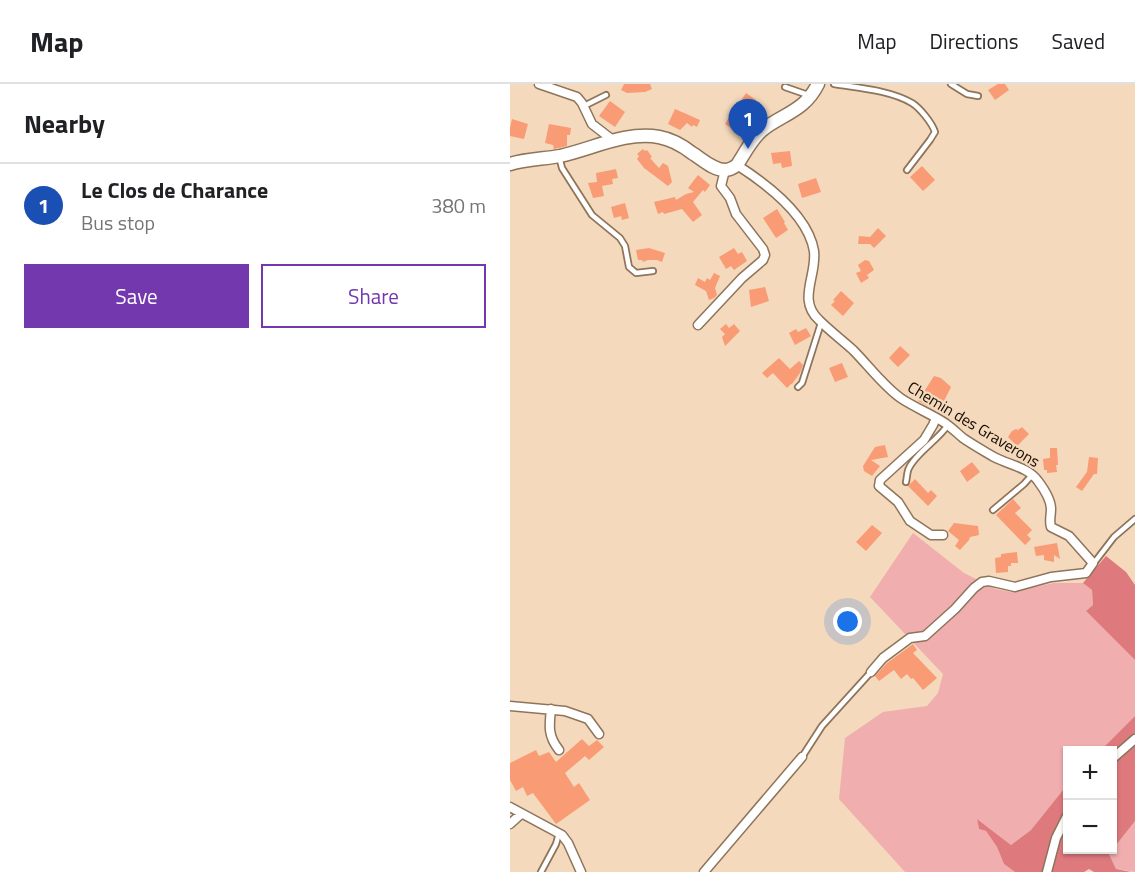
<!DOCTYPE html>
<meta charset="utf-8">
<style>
:root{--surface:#fff;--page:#f6f6f6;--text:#202124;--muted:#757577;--line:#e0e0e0;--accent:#7338ae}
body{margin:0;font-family:"Titillium Web",sans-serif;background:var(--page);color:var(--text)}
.controls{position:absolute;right:18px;bottom:18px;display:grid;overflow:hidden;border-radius:0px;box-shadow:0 2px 4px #0004}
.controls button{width:54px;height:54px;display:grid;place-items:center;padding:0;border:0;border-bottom:2px solid var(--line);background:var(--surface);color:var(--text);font:30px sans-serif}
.you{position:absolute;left:338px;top:538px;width:21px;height:21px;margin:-15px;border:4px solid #fff;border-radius:50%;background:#1a73e8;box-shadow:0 0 0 9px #1a73e833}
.badge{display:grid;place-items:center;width:39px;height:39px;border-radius:50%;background:var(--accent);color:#fff;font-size:20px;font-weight:700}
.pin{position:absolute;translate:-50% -50px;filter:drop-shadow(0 2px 3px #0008)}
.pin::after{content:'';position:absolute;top:32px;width:21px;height:18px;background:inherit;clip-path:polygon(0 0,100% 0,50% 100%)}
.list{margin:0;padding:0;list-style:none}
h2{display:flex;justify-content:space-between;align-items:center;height:78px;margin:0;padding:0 24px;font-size:26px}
h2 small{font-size:20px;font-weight:400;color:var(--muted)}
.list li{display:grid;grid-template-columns:39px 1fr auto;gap:18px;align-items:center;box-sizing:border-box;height:84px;padding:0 24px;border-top:2px solid var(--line)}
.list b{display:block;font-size:22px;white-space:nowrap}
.list p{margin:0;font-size:20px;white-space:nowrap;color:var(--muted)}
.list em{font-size:20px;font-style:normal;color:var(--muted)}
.actions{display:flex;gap:12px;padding:18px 24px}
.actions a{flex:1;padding:14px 0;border:2px solid var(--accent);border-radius:0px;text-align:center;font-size:21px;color:var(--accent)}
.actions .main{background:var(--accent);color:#fff}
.map{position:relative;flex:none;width:625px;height:788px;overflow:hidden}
header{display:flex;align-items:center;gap:36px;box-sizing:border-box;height:84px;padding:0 30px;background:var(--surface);border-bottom:2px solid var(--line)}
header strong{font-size:28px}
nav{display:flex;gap:33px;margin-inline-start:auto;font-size:21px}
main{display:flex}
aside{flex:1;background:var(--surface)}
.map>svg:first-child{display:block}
.green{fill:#f0aeaf}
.forest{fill:#de797e}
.building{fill:#f99b74}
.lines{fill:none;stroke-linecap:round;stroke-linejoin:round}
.lane-casing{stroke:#8d745a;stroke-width:8}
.street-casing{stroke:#8d745a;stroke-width:11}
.secondary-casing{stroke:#8d745a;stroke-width:15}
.lane{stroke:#fff;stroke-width:4.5}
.street{stroke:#fff;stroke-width:8}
.secondary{stroke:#fff;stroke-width:12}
.labels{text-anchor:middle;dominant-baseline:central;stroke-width:4.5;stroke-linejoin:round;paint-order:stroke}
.street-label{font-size:16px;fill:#150c03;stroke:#f5d9bc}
</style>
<header>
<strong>Map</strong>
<nav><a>Map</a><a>Directions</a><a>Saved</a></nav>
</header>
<main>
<aside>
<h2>Nearby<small></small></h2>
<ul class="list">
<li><span class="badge" style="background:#1a4fb4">1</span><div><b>Le Clos de Charance</b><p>Bus stop</p></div><em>380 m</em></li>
</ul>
<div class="actions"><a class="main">Save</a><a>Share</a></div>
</aside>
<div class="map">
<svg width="625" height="788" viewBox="0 0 625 788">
<rect width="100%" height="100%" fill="#f5d9bc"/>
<!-- green -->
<path class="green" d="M403,449l51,40 32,16 15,3 43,-9h29l9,7 1,15 -7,6 49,49v56l-34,34h-33l-1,35 -36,45 -20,15 -34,-26 2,10 7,2 11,16 7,17 11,8h-110l-66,-73 6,-61 38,-26 44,-6 11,-13 5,-19 -73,-77z
M625,737v51l-19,-3 -7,-15z"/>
<!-- forest -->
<path class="forest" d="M596,472l20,16 9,13v75l-49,-49 7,-6 -1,-15 -9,-7z
M625,632v105l-22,28 -1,-99h-11z
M557,701l1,65h44l-3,4 7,15 15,3h-37l-5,-3 -5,3h-69l-11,-8 -7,-17 -11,-16 -7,-2 -2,-10 34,26 20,-15z"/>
<!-- building -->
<path class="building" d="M114,0h26l2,5 -7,3 -18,1 -6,-3z
M488,0h7l4,6 -14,10 -7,-10z
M236,9l10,7 -11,27h2l-5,8 -17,-11 13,-21 2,-1z
M100,17l15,11 -10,15 -16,-11z
M165,25l25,11 -3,7 -4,-2 -1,2 -5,-4 -7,7 -12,-6z
M2,35l16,5 -4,15 -14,-3v-8z
M39,40l22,4 -1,7h-3v11l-13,3 -1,-4 -8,-2z
M133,65l2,2 2,-1 5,7 -2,1 9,10 4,-5 5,3 4,16 -4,4 -24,-18 -7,-9 2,-3 -2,-2z
M280,67l2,15 -10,2 -1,-5 -8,1 -2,-11z
M412,82l13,14 -12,11 -13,-14z
M106,85l2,9 -6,1 1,5 -11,2 2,10 -11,2 -5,-15 9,-1 -1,-9z
M188,91l12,10 -5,7 -2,-2 -10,12 9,13 -9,7 -11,-13 -18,5 -1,-2 -5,2 -4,-12 21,-5 1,3 10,-6 8,-2 -6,-4z
M306,94l5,14 -19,6 -4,-14z
M115,119l4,15 -7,2 -1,-4 -7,2 -3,-11z
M267,125l8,13 -1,1 4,7 -12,8 -13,-20z
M368,144l8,8 -12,12 -4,-4h-12l1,-8 11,1z
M139,164l16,5 -3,9 -5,-2h-9l-5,2 -1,-2h-4l-2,-10z
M224,164l4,6 4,-2 5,9 -13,9 -3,-4 -5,3 -7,-12z
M355,176l4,1 5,9 -7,5 2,3 -8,5 -5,-10 5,-2 -3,-6z
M204,189l6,3 -5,12 2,7 -3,3 -5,2 -3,-9 -11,-6 3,-7 7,4 2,-4 3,2z
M255,203l4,14 -18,6 -2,-17z
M331,207l13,12 -11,13 -12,-11 4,-4 -2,-1z
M216,240l3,4 5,-4 6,7 -15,15 -3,-9 3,-3 -5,-5z
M296,244l5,8 -16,9 -6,-12 7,-4 2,3z
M390,262l10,9 -12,12 -9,-9z
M269,274l11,11 9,-8 4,4 -3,8 -8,11h-1l-4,4 -14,-15 -6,5 -5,-5z
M332,279l6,14 -13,5 -6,-14z
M424,292l7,2 10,9 -7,14 -2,-1 -6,10 -18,-9z
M512,343l7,7 -12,12 -9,-9 4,-6 4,-2 2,1z
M375,361l3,12 -17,3 9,6 -8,10 -8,-5 -1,-5 12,-19z
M540,364h7l1,17h-2l1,7 -10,1v-3h-3l-1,-11 7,-1z
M579,373l9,1 -1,16h-3l-12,17 -6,-4 11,-15z
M462,378l8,10 -13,10 -7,-11z
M405,395l13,14 3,-3 6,6 -9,10 -20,-20z
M503,415l8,9 -6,5 17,17 -5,5 4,4 -6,6 -29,-30z
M444,439l24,3 1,9 -9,2 -1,3 -9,10 -5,-4 4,-6 -11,-9z
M362,441l10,8 -16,18 -10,-9z
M547,459l3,16 -6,-4v7l-10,-2v-5l-8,1 -2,-9z
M507,468l1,11h-7v3h-3v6l-12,1 -1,-15 6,-1v-3z
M403,560l4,6 -4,3 24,25 -14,12 -10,-12 -2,1 -4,-5 -6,5 -7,-9 -15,11 -4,-5 12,-13z
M72,655l7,7 8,-6 7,7 -15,13 -4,-4 -20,17 9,14 5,-4 11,17 -34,24 -23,-31 -6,3 -4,-9 -7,4 -6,-11v-17l26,-13 3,6 10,-4 7,10z"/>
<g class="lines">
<defs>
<path id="lane" d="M324,0c24,4 56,6 78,19 8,5 20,20 23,29l-5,8 -23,30
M441,0l16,10 11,2
M275,3l23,8
M74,22l22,-11
M49,72l3,12 30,47 28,23 5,8 4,21 7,6 17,-2
M288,303l4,-4 19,-60
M396,398c1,-4 1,-11 3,-14 7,-15 29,-28 39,-43
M483,426l31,-26 8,-9
M584,479l20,-26 21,-18
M292,673l20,-31 49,-54
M31,788l15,-28 3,-11"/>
<path id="street" d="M29,0l38,13 5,6 10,21 22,17
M227,81c28,18 71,50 77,86 3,25 -17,49 5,69 11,11 23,20 34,30 15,15 32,38 49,49 14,9 29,15 43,24 7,5 12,10 18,15 10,7 21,13 31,19 15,8 34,10 44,24 6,8 13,18 13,28 0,7 -2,12 0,18l18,9 24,27 -7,10 -35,4 -36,10 -26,-6 -7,1 -8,6 -19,21 -30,27 -15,2 -27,20 -12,14
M188,241l44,-47 21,-18 2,-5 -2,-6 -27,-35 -6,-16 -9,-12 4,-16
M426,334l-3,7 -9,15 -44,40 -1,6 19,16 12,19 21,14h12
M0,622l55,5 23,8 11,15
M41,625c-2,18 -3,27 8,41
M602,675l23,-20
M0,723l52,28 6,8 13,29
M0,740l11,-10
M194,788l98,-115
M537,788l9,-34 12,-24"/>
<path id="secondary" d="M0,80c16,-5 34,-5 50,-8 32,-7 66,-25 99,-19 11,2 24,9 33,16 10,6 21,17 33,17 4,0 8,-2 12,-5 8,-12 16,-29 28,-37 21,-15 40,-18 53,-44"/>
</defs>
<!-- lane casing -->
<use href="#lane" class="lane-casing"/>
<!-- street casing -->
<use href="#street" class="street-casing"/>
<!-- secondary casing -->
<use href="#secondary" class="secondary-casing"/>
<!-- lane -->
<use href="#lane" class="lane"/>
<!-- street -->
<use href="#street" class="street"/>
<!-- secondary -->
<use href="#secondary" class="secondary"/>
</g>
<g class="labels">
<!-- street labels -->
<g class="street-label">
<text transform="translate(464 340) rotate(31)">Chemin des Graverons</text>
</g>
</g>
</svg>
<div class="controls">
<button>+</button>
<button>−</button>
</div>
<div class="you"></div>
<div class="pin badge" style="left:238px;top:65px;background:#1a4fb4">1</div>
</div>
</main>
